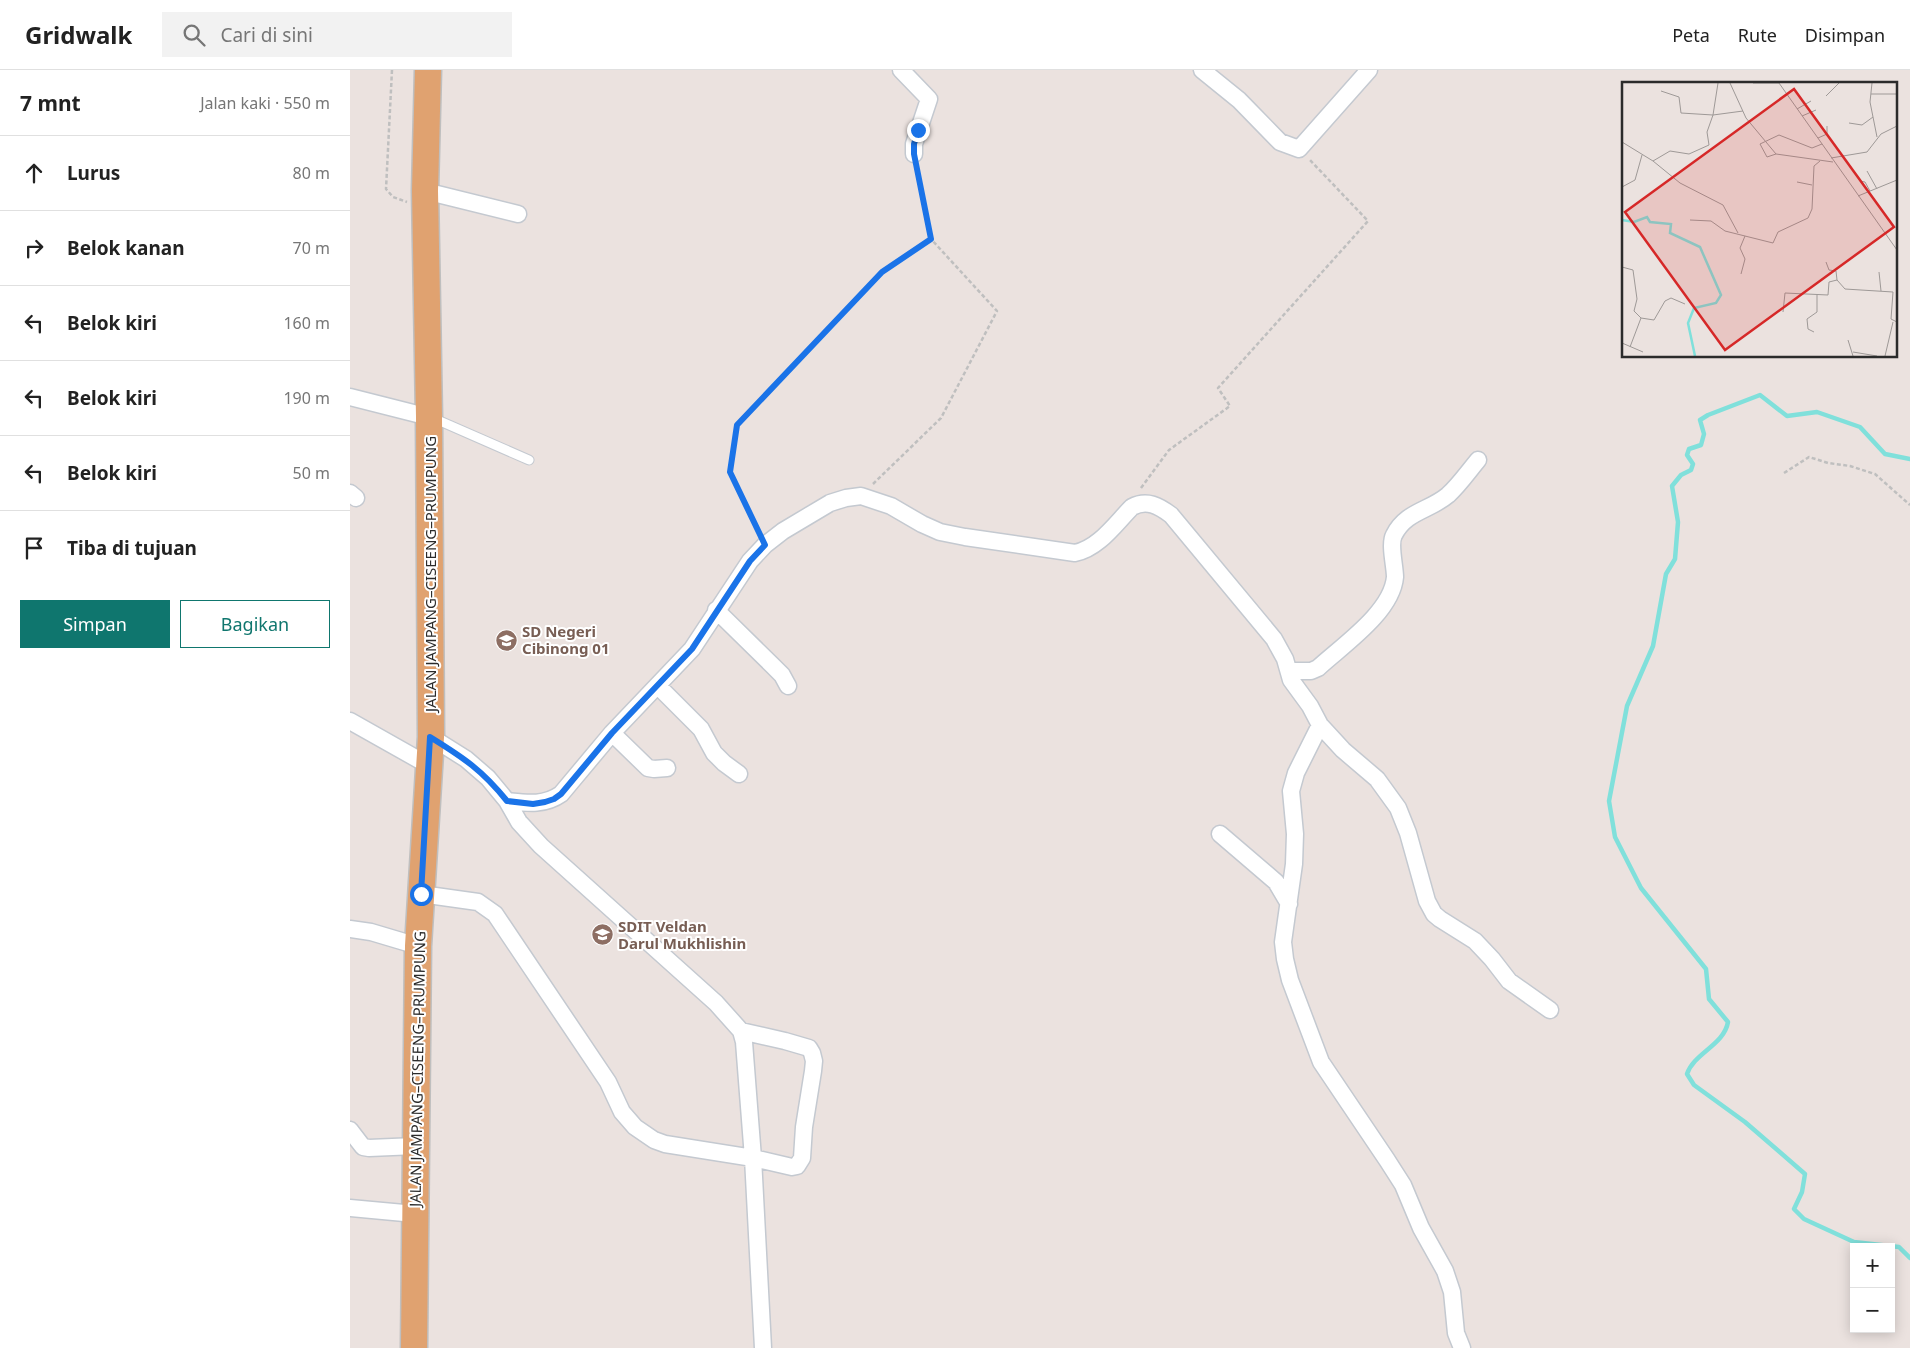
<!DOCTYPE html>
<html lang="id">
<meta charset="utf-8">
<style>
:root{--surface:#fff;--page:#f2f2f2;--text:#222;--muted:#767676;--line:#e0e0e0;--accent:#0f766e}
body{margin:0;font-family:"Noto Sans",sans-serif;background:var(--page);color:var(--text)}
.controls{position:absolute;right:15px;bottom:15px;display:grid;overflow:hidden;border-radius:0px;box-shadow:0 2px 12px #0003}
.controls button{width:45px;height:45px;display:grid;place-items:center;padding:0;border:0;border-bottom:1px solid var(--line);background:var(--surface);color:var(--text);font:25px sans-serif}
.stop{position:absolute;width:15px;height:15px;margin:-11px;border:4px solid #1a73e8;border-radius:50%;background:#fff}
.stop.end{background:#1a73e8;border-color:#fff;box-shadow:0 1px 5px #0008}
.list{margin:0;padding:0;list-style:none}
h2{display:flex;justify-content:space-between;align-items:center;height:65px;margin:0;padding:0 20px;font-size:21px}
h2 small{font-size:16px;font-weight:400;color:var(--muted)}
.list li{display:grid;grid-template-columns:32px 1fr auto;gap:15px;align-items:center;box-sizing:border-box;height:75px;padding:0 20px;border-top:1px solid var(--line)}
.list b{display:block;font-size:19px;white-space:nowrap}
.list em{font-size:16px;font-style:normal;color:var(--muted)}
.actions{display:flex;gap:10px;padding:15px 20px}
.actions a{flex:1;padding:11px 0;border:1px solid var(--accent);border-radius:0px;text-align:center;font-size:18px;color:var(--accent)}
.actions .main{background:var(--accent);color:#fff}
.icon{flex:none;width:28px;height:28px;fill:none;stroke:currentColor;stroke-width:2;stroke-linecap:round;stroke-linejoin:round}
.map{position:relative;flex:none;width:1560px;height:1278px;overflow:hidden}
header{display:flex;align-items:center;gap:30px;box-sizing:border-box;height:70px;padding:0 25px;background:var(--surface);border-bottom:1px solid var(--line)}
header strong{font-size:24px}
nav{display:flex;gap:28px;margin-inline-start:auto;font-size:18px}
.search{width:350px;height:45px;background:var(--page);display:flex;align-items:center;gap:12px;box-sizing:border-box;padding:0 18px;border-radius:0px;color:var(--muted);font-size:19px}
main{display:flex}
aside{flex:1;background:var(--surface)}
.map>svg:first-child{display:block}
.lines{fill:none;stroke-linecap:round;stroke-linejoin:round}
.stream{stroke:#80e0db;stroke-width:4.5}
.service-casing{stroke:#c4c9d0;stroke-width:11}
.minor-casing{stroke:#c4c9d0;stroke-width:19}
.primary-casing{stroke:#bfbfbf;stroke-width:29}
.path{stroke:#bfbfbf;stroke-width:2.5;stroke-dasharray:4 2.5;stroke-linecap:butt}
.service{stroke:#fff;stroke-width:9}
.minor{stroke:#fff;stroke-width:16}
.primary{stroke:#e0a270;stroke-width:26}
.route{stroke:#1a73e8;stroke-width:6}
.labels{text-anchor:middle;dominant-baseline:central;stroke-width:4;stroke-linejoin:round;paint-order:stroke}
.street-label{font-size:15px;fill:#2b2b2b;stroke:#fff}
.education-label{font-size:15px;font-weight:bold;fill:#785e54;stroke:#fff;text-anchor:start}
.inset-river{fill:none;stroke:#80e0db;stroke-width:2.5}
.inset-road{fill:none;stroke:#9e9997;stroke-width:1}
.view{fill:#d62828;fill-opacity:0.15;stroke:#d62828;stroke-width:2.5}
.inset-edge{fill:none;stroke:#2b2b2b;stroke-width:2.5}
</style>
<header>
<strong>Gridwalk</strong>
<div class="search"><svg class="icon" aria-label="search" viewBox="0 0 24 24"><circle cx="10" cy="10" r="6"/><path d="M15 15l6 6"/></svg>Cari di sini</div>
<nav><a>Peta</a><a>Rute</a><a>Disimpan</a></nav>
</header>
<main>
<aside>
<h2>7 mnt<small>Jalan kaki · 550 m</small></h2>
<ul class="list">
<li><svg class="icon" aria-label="ahead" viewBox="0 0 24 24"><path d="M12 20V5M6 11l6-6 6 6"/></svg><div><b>Lurus</b></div><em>80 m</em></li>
<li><svg class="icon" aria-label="right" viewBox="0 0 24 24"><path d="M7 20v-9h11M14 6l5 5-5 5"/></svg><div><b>Belok kanan</b></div><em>70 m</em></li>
<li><svg class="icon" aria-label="left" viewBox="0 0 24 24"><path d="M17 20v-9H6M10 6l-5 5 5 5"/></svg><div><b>Belok kiri</b></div><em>160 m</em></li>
<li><svg class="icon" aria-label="left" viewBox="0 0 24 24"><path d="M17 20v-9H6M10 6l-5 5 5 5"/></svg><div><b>Belok kiri</b></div><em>190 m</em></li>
<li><svg class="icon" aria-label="left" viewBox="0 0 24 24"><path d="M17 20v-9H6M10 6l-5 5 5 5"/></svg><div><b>Belok kiri</b></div><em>50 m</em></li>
<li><svg class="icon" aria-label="arrive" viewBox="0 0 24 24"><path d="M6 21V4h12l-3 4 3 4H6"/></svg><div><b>Tiba di tujuan</b></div></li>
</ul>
<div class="actions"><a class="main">Simpan</a><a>Bagikan</a></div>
</aside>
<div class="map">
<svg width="1560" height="1278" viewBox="0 0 1560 1278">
<rect width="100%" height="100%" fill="#ebe2df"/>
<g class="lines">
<!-- stream -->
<path class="stream" d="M1560,389l-25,-5 -25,-27 -43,-15 -30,4 -27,-21 -52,20 -8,5 4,14 -3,11 -12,4 -2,6 6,9 -2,6 -10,5 -9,11 6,36 -3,37 -9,15 -13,72 -26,60 -18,95 6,36 26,51 65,81 3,30 19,23c-4,23 -34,31 -41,52l7,11 51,37 60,52 -3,18 -8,17 10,10 50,23 45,5 11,11"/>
<defs>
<path id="service" d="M83,348l96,42"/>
<path id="minor" d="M551,0l28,29 -15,45v10
M852,0l37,30 41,42 19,7 70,-79
M75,121l93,23
M0,327l79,20
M0,423l6,5
M366,540l57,56 9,9 6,11
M939,601h22l7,-3c25,-23 74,-56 77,-91 0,-11 -6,-33 -1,-42 12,-24 35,-24 54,-40 11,-10 20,-23 30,-35
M308,616l43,43 13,24 10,10 15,11
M0,651l78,44
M970,655l-24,48 -5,18 4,43 -1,30 -11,78 2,17 5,21 31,82 66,98 16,25 18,43 24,43 7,21 4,41 6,15
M262,663l36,35 6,1 13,-1
M81,667l35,22 22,19 19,23 12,21 22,24 175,157 25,28 3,11 9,116 10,190
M157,731c19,2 37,5 54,-7l51,-61 80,-84 58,-88 15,-16 18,-14 47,-28 16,-5 15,-2 30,10 31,18 18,8 25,5 110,16c24,-5 40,-29 57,-46 15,-8 27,-1 39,8l103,124 11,20 6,21 19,26 10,19 23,25 34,29 21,29 10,25 19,68 7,13 6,5 35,22 17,18 17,22 41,29
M870,764l56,48 13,22
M71,824l57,8 17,12 113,168 14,30 13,15 19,13 11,4 88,14 39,9 5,-1 5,-8 2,-31 9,-56 1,-10 -2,-8 -3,-5 -24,-7 -44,-10
M0,859l21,3 47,14
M0,1060l13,17 6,1 47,-2
M0,1138l65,6"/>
<path id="primary" d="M64,1278l4,-402 13,-209 -2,-320 -4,-226 3,-121"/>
</defs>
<!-- service casing -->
<use href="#service" class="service-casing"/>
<!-- minor casing -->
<use href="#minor" class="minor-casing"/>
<!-- primary casing -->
<use href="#primary" class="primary-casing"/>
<!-- path -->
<path class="path" d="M42,0l-6,119 7,8 14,5
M1434,403l25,-16 19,6 22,3 25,8 35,31
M523,414l68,-66 56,-107 -66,-72
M791,418l28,-38 61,-44 -12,-18 150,-167 -59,-62
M409,463l-28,-61 6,-47 145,-153 49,-33 -14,-71"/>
<!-- service -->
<use href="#service" class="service"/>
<!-- minor -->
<use href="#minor" class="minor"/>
<!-- primary -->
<use href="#primary" class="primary"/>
</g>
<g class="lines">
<!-- route -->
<path class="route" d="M71,824l9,-157c34,21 52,33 77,64l26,3 12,-2 9,-3 7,-5 51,-61 80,-84 58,-88 15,-16 -35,-73 7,-47 145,-153 49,-33 -17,-85v-10l4,-14"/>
</g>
<!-- icons -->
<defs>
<symbol id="school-disc" viewBox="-11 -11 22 22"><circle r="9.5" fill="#8d6e63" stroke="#fff"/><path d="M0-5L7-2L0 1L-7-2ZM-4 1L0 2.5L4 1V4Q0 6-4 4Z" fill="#fff"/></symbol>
</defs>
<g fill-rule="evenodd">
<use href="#school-disc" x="144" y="558" width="25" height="25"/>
<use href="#school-disc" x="240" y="852" width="25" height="25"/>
</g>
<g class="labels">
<!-- street labels -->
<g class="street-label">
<text transform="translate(80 504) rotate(-90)">JALAN JAMPANG–CISEENG–PRUMPUNG</text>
<text transform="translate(67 999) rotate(-89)">JALAN JAMPANG–CISEENG–PRUMPUNG</text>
</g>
<!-- education labels -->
<g class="education-label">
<text x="172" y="561">SD Negeri<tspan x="172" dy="17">Cibinong 01</tspan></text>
<text x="268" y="856">SDIT Veldan<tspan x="268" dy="17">Darul Mukhlishin</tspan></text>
</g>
</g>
<!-- overview -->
<g transform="translate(1272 12)">
<rect width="275" height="275" fill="#ebe2df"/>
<path class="inset-river" d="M0,138l12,2 13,-5 3,5 21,2 -1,9 30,14 21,48 -5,8 -22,5 -6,15 7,33"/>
<path class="inset-road" d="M108,1l16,35 30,36 57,8M131,1h26M157,1l118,167M250,1l-2,19 7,35M39,9l18,6 2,16 32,2 5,-32M249,12h26M204,14l13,-13M175,27l14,-8M180,34l14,-6M227,41l13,2 11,-8M196,56l9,-4v-8M0,60l31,19 17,-10 19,3 20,-9 -2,-13 6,-17 30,-4M154,72l-9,3 -7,-13 19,-9 33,13 10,-4M209,76l36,-6 14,-18 16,-8M31,79l27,22 43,22 15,28M245,89l10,18M238,99l5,1 5,9M175,100l15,3M0,105l13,-7 7,-25M236,114l39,-16M68,138l21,1 14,10 48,12 5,-11 30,-14 4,-9 2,-43 6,-5M204,180l3,8 7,1 1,9 8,9 48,3 -2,27 6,3M0,185l11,3 4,29 -3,12 7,7 13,2 11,-19 6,-3 14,6M257,190l2,19M119,192l4,-15 -5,-11 5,-12M161,230l2,-19 43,2 1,-13 8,-2M192,250l-6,-3 -1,-10 10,-7v-17M226,258l5,16M0,261l21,9M8,265l11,-29M231,270l24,4M263,274l8,-34"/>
<path class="view" d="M172,7l100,138 -169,123 -100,-138z"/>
<rect width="275" height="275" class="inset-edge"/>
</g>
</svg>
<div class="controls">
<button>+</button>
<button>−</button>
</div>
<div class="stop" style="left:71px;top:824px"></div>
<div class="stop end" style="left:568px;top:60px"></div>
</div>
</main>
